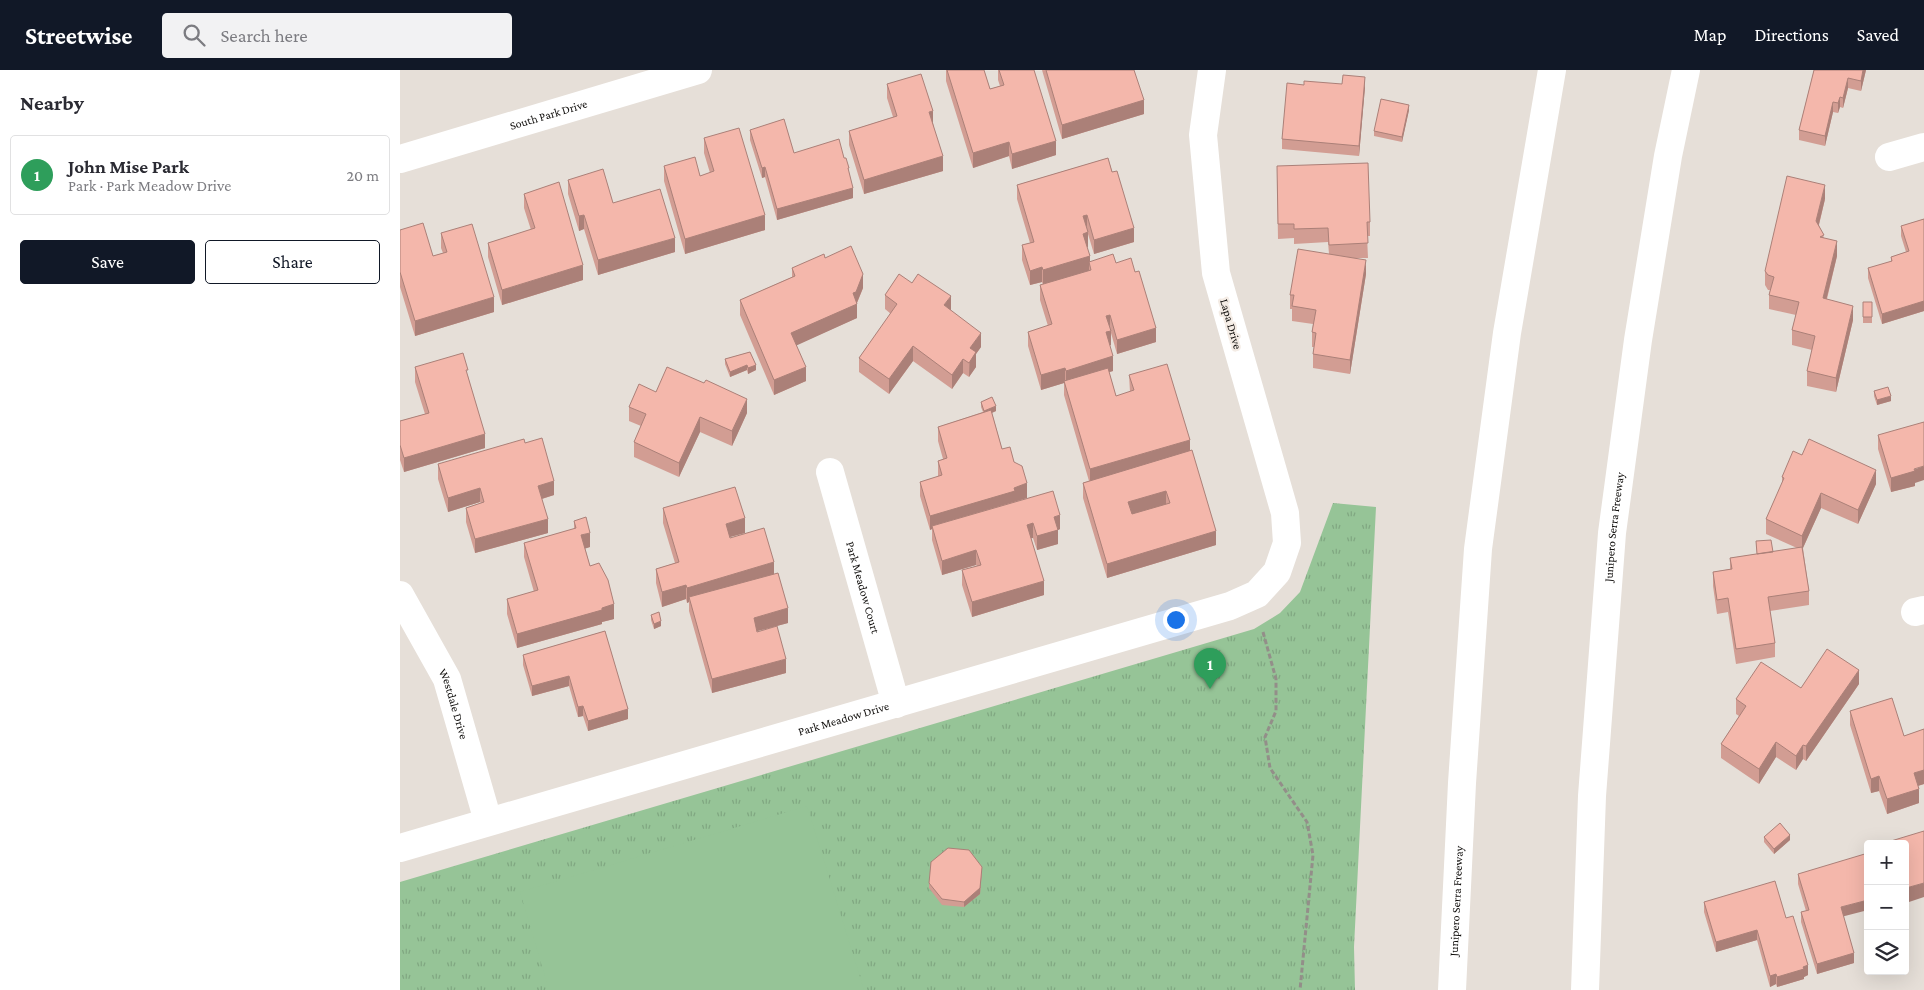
<!DOCTYPE html>
<meta charset="utf-8">
<style>
:root{--surface:#fff;--page:#f2f2f3;--text:#2b2b33;--muted:#7c7c81;--line:#e1e1e2;--accent:#111827}
body{margin:0;font-family:"Crimson Pro",serif;background:var(--page);color:var(--text)}
.controls{position:absolute;right:15px;bottom:15px;display:grid;overflow:hidden;border-radius:5px;box-shadow:0 5px 20px #0002}
.controls button{width:45px;height:45px;display:grid;place-items:center;padding:0;border:0;border-bottom:1px solid var(--line);background:var(--surface);color:var(--text);font:25px sans-serif}
.you{position:absolute;left:775px;top:549px;width:18px;height:18px;margin:-12px;border:4px solid #fff;border-radius:50%;background:#1a73e8;box-shadow:0 0 0 8px #1a73e833}
.badge{display:grid;place-items:center;width:32px;height:32px;border-radius:50%;background:var(--accent);color:#fff;font-size:16px;font-weight:700}
.pin{position:absolute;translate:-50% -41px;filter:drop-shadow(0 1px 2px #0008)}
.pin::after{content:'';position:absolute;top:26px;width:18px;height:15px;background:inherit;clip-path:polygon(0 0,100% 0,50% 100%)}
.list{margin:0;padding:0;list-style:none}
h2{display:flex;justify-content:space-between;align-items:center;height:65px;margin:0;padding:0 20px;font-size:21px}
h2 small{font-size:16px;font-weight:400;color:var(--muted)}
.list li{display:grid;grid-template-columns:32px 1fr auto;gap:15px;align-items:center;box-sizing:border-box;height:80px;margin:0 10px 10px;padding:0 10px;border:1px solid var(--line);border-radius:5px}
.list b{display:block;font-size:19px;white-space:nowrap}
.list p{margin:0;font-size:16px;white-space:nowrap;color:var(--muted)}
.list em{font-size:16px;font-style:normal;color:var(--muted)}
.actions{display:flex;gap:10px;padding:15px 20px}
.actions a{flex:1;padding:11px 0;border:1px solid var(--accent);border-radius:5px;text-align:center;font-size:18px;color:var(--accent)}
.actions .main{background:var(--accent);color:#fff}
.icon{flex:none;width:28px;height:28px;fill:none;stroke:currentColor;stroke-width:2;stroke-linecap:round;stroke-linejoin:round}
.map{position:relative;flex:none;width:1524px;height:920px;overflow:hidden}
header{display:flex;align-items:center;gap:30px;box-sizing:border-box;height:70px;padding:0 25px;background:var(--accent);color:#fff}
header strong{font-size:24px}
nav{display:flex;gap:28px;margin-inline-start:auto;font-size:18px}
.search{width:350px;height:45px;background:var(--page);display:flex;align-items:center;gap:12px;box-sizing:border-box;padding:0 18px;border-radius:5px;color:var(--muted);font-size:19px}
main{display:flex}
aside{flex:1;background:var(--surface)}
.map>svg:first-child{display:block}
.grass{fill:url(#grass-tufts)}
.pitch{fill:#96c497}
.lines{fill:none;stroke-linecap:round;stroke-linejoin:round}
.path{stroke:#938e89;stroke-width:3;stroke-dasharray:5 2.5;stroke-linecap:butt}
.minor{stroke:#fff;stroke-width:28}
.highway{stroke:#fff;stroke-width:28}
.wall{fill:#d29d93}
.shaded-wall{fill:#ab8078}
.building{fill:#f4b7ab;stroke:#ab8078;fill-rule:evenodd}
.labels{text-anchor:middle;dominant-baseline:central;stroke-width:4.5;stroke-linejoin:round;paint-order:stroke}
.street-label{font-size:12px;fill:#110f0d;stroke:#f4ece5}
</style>
<header>
<strong>Streetwise</strong>
<div class="search"><svg class="icon" aria-label="search" viewBox="0 0 24 24"><circle cx="10" cy="10" r="6"/><path d="M15 15l6 6"/></svg>Search here</div>
<nav><a>Map</a><a>Directions</a><a>Saved</a></nav>
</header>
<main>
<aside>
<h2>Nearby<small></small></h2>
<ul class="list">
<li><span class="badge" style="background:#2e9e5b">1</span><div><b>John Mise Park</b><p>Park · Park Meadow Drive</p></div><em>20 m</em></li>
</ul>
<div class="actions"><a class="main">Save</a><a>Share</a></div>
</aside>
<div class="map">
<svg width="1524" height="920" viewBox="0 0 1524 920">
<defs>
<pattern id="grass-tufts" width="24" height="20" patternUnits="userSpaceOnUse" patternTransform="scale(1.25)"><rect width="24" height="20" fill="#96c497"/><path d="M3 7l-1-3M5 7V3M7 7l1-3M15 17l-1-3M17 17v-4M19 17l1-3" fill="none" stroke="#80a781"/></pattern>
</defs>
<rect width="100%" height="100%" fill="#e6dfd8"/>
<!-- grass -->
<path class="grass" d="M933,433l43,4 -22,440 1,43h-955v-108l854,-253 26,-16 20,-21z"/>
<!-- pitch -->
<path class="pitch" d="M407,736l57,184h-315l-29,-98z"/>
<g class="lines">
<!-- path -->
<path class="path" d="M863,562l13,47v32l-11,26 5,31 37,54 6,33 -13,135"/>
<!-- minor -->
<g class="minor">
<path d="M1489,87l35,-10"/>
<path id="s1" d="M0,89l298,-89"/>
<path id="s2" d="M430,402l66,232"/>
<path id="s3" d="M0,525l47,84 41,142"/>
<path d="M1515,542l9,-2"/>
<path id="s4" d="M0,778l830,-242 27,-12 20,-22 10,-29 -2,-30 -69,-240 -13,-138 9,-65"/>
</g>
<!-- highway -->
<g class="highway">
<path id="s5" d="M1052,920l10,-207 16,-234 29,-216 45,-263"/>
<path id="s6" d="M1185,920l7,-194 20,-263 26,-193 30,-184 18,-86"/>
</g>
</g>
<!-- wall -->
<path class="wall" d="M546,0h38l6,19 10,-3 -2,-6v-10h36l22,85 -44,14 -3,-13 -36,12 -27,-87z
M642,0h92l10,44 -82,25z
M1414,0h52l-5,21 -13,-3 -5,20 -3,-1 -2,6 -5,-1 -8,34 -26,-6v-10z
M487,14l46,39 10,48 -79,23 -15,-49v-14l44,-14 -6,-19z
M942,14l23,3 -6,69 -77,-7v-10l22,-54z
M1009,40l-7,32 -28,-6v-5z
M350,60l44,23 55,21 4,24 -76,22 -12,-43 -3,1 -12,-38z
M304,68l61,92 -80,24 -21,-73v-15l36,10 10,-3 -6,-20z
M708,88l26,84 -40,12 -6,-20 -1,13 3,14 26,2 40,79 -39,12 -6,-21 -1,12 3,26 -4,1 7,24 14,-4 -1,-17 61,76 26,94 -109,33 -24,-80v-15l6,-2 -25,-86v-12l-23,7 -13,-44v-14l20,-6 -8,-26v-15h3l-1,-3 -12,3 -8,-25v-15l8,-2 -13,-44v-14z
M168,110l45,23 62,49 -77,23 -14,-46 -5,2 -11,-37z
M877,110l93,42v14h-3l1,22h-12l10,16 -16,100 -37,-6v-14l1,-7h-2v-15l1,-8 -21,-3v-12h-2v-14l39,-41 -1,-12 -34,2v-6l-16,1z
M124,124l59,86 -81,25 -14,-48v-14l43,-13 -7,-22z
M1425,129l-6,26 5,13 13,18 -10,43 26,21 -17,72 -29,-6v-15l5,-21 -20,-5v-15l4,-15 -27,-6v-14l1,-5h-2l-3,-5v-14z
M1524,149v92l-42,13 -14,-46v-10l23,-6v-5l15,-5 -5,-16v-10z
M0,160l33,26 10,-3 -2,-5v-15l53,79 -79,24 -15,-49z
M425,188l38,30 -6,15v15l-61,27 10,36 -32,14 -34,-80v-15l52,-23v-9z
M485,225l66,16 30,36 -5,7v13l-7,10 -6,-4 -11,16 -39,-28 -24,33 -30,-22v-14l32,-44 -6,-5z
M1463,232h9v21h-9z
M350,282l6,18 -8,4 -1,-4 -17,7 -5,-13v-5z
M15,297l53,9 17,72 -81,24 -4,-12v-39l25,-7 -10,-32z
M1474,321l17,10 -14,4 -3,-9z
M256,322l91,21 -15,33 -32,-14 -21,45 -45,-20v-15l7,-16 -12,-5v-14z
M581,332l15,9 -4,2 10,36 12,13 13,36 -12,4 45,27 -2,1v14l-21,6 -4,-12h-2l13,57 -72,22 -10,-32v-15l15,-4 -1,-1 -34,10 -10,-35v-11l-2,1 -10,-34v-14l18,-5v-16l5,-2 -5,-18v-14l45,-15 -2,-5z
M1478,365l37,48v3l-24,6 -13,-43z
M125,373l29,52 -12,4 6,34 -73,20 -9,-31v-14l15,-5 -1,-1 -32,10 -10,-33v-15z
M1402,385l74,29 -18,40 -37,-16 -18,40 6,43v14l-39,6 5,32v14l-39,7 -8,-52 -11,2 -4,-28v-14l17,-3v-11l27,-4 -1,-13 17,11 24,-4 -31,-14v-15l16,-35v-7z
M263,438l82,25 -15,4v1l44,36 14,49 -31,8 29,42 -74,20 -23,-82v-9l-2,1 -1,-4 -24,8 -6,-24v-14l19,-6 -12,-40z
M174,451l16,26 -5,1 5,18 24,53 -12,3v2l-85,24 -10,-34v-15l27,-7 -10,-35v-14l50,-14z
M251,545l10,11 -7,3 -3,-9z
M205,561l23,88 -40,12 -5,-15 -5,1 -9,-31 -37,10 -9,-31v-10z
M1459,614l-53,77 -3,-2 -7,11 -20,-13 -17,27 -38,-26v-14l18,-28 -3,-2v-15l65,-11z
M1450,641l54,25 20,-7v55l-6,2 1,17 -32,11 -8,-23 -8,2 -21,-68z
M1364,767l26,3 -16,14 -10,-12z
M582,802l-2,22 -16,13 -22,-2 -13,-17v-5z
M1398,804l45,43 11,46 -37,11 -16,-52v-10l5,-1 -8,-27z
M1304,832l82,16 22,57 -4,2v2l-27,8 -1,-3 -6,3 -13,-47 -41,12 -12,-40z"/>
<!-- shaded-wall -->
<path class="shaded-wall" d="M1463,0h3l-5,21v-10z
M965,7v10l-6,69v-10z
M1448,8v10l-5,20v-10z
M1440,27v10l-2,6v-10z
M744,30v14l-82,25v-14z
M1433,32v10l-8,34v-10z
M1009,35v5l-7,32v-5z
M533,41v14l-4,-13z
M656,71v14l-44,14v-15z
M609,72v14l-36,12v-15z
M543,86v15l-79,23v-14z
M365,97v10l-3,1v-10z
M1425,115v14l-9,37v-15z
M453,118v10l-76,22v-11z
M184,145v14l-5,2v-15z
M365,145v15l-80,24v-15z
M687,145v15l-4,-14z
M734,158v14l-40,12v-14z
M688,162v15l-5,1v-14z
M275,168v14l-77,23v-15z
M1437,171v15l-14,57v-15z
M690,186v11l-1,-5v9l-46,14v-15z
M966,190v14l-16,100v-14z
M183,195v15l-81,25v-15z
M642,197v15l-12,3v-14z
M463,204v14l-7,17 1,-1v14l-66,30v-15l62,-40z
M551,226v15l-7,-6z
M94,227v15l-79,24v-15z
M1524,231v10l-42,13v-10z
M1453,236v14l-17,72v-14z
M710,245v14l-4,-13z
M756,258v14l-39,12v-14z
M711,261v14l-5,2v-15z
M581,263v14l-5,7v13l-7,10 1,-29z
M513,276v15l-24,33v-15z
M713,286v15l-47,14v-14z
M563,289v14l-11,16v-14z
M347,295v5l-17,7v-5z
M356,295v5l-8,4v-6z
M406,297v14l-32,14v-15z
M665,298v15l-1,-2v2l-23,7v-15z
M1491,326v5l-14,4v-5z
M347,329v14l-15,33v-15z
M596,336v5l-12,5v-5z
M300,347v15l-21,45v-14z
M85,364v14l-81,24v-14z
M790,370v14l-100,29v-14z
M1524,396v14l-9,3v3l-24,6v-14z
M1476,400v14l-18,40v-14z
M154,411v14l-16,5v-14z
M627,413v15l-95,28v3l-2,1v-14z
M80,418v14l-32,10v-14z
M766,421v15l-38,11v-15z
M1421,423v15l-19,42v-14z
M660,445v14l-2,1v14l-21,6v-14l17,-19z
M345,448v15l-19,5v-14z
M148,449v14l-73,20v-14z
M633,453v15l-6,1v-14z
M816,461v14l-109,33v-14z
M190,463v14l-9,3v-15z
M576,480v15l-34,10v-14z
M374,492v15l-85,20v5l-2,1v-15z
M644,511v14l-72,22v-15z
M286,515v14l-24,8v-15z
M214,534v15l-12,3v2l-85,24v-14z
M388,538v15l-34,9v-14z
M261,551v5l-7,3v-5z
M386,589v14l-74,20v-14z
M1459,600v14l-53,77v-15z
M169,606v10l-37,10v-10z
M183,636v10l-5,1v-10z
M228,639v10l-40,12v-10z
M1376,672v15l-17,27v-15z
M1403,675v14l-7,11v-14z
M1524,700v14l-10,3v-14z
M1479,706v15l-8,2v-14z
M1519,719v14l-32,11v-15z
M1390,765v5l-16,14v-5z
M582,797l-2,27 -16,13v-5z
M1524,813v14l-18,6v-15z
M1468,830v10l-27,7v-10z
M1357,860v10l-41,12v-10z
M1454,883v10l-37,11v-10z
M1408,895v10l-4,2v2l-27,8v-10z
M1376,904v10l-6,3v-11z"/>
<!-- building -->
<path class="building" d="M547,0h37l6,19 14,-4 -5,-15h35l22,71 -44,13 -3,-12 -36,11z
M646,0h88l10,30 -82,25z
M1414,0h49l-2,11 -13,-3 -5,20 -3,-1 -2,6 -5,-1 -8,34 -26,-6z
M521,4l12,37 -4,1 14,44 -79,24 -15,-49 48,-15 -10,-32z
M943,5l22,2 -6,69 -77,-7 5,-56 17,2v-4l38,3z
M981,29l28,6 -7,32 -28,-6z
M384,49l10,34 45,-14 5,19h2l3,10h-1l5,20 -76,21 -12,-42 -3,1 -12,-38z
M339,58l26,87 -80,24 -21,-73 31,-9 5,19 14,-5 -10,-33z
M708,88l4,14 5,-1 17,57 -40,12 -7,-25 -4,1 5,16 -5,2 7,22 -47,14 -1,-3 -12,4 -8,-26 12,-3 -17,-57z
M968,93l2,59h-3l1,21 -39,2 -1,-17 -34,1v-5h-16l-1,-58z
M203,99l10,34 47,-14 15,49 -77,22 -14,-45 -5,1 -11,-36z
M1387,106l38,9 -9,36 8,14 -4,2 17,4 -14,57 30,8 -17,72 -29,-7 8,-35 -23,-6 7,-28 -30,-7 5,-18 -6,-2 -3,-4z
M159,112l24,83 -81,25 -14,-47 47,-15 -11,-34z
M1524,149v82l-42,13 -14,-46 24,-7 -1,-4 18,-6 -8,-25z
M23,153l10,33 14,-4 -6,-19 31,-9 22,73 -79,24 -15,-49v-42z
M451,176l12,28 -7,18 -3,1 4,11 -66,29 15,34 -32,13 -34,-80 55,-24 -3,-8 32,-14 1,4z
M898,179l68,11 -16,100 -37,-6 3,-21 -4,-1 4,-22 -24,-4 2,-11h-4z
M713,184l3,9 15,-5 4,14 4,-1 17,57 -39,12 -7,-25 -4,1 5,15 -5,1 7,24 -47,15 -1,-3 -24,7 -13,-43 24,-8 -12,-39 51,-15 -2,-8z
M499,204l13,9 6,-9 33,22 -7,9 37,28 -11,15 6,4 -7,11 -6,-4 -11,16 -39,-29 -24,33 -30,-21 38,-54 -12,-9z
M1463,232h9v15h-9z
M350,282l6,13 -8,3 -1,-3 -17,7 -5,-13z
M63,283l5,17h-2l19,64 -81,24 -4,-13v-24l29,-8 -14,-46z
M767,294l23,76 -100,29 -26,-88 44,-13 8,28 18,-6 -5,-15z
M267,297l37,16 2,-3 41,19 -15,32 -32,-14 -21,46 -45,-21 12,-28 -17,-7 10,-23 17,8z
M1488,317l3,9 -14,4 -3,-9z
M592,327l4,9 -12,5 -3,-9z
M591,340l11,39 8,-2 4,15 8,4 5,17 -13,5 1,3 -85,25 -10,-34 22,-7 -4,-14 9,-3 -9,-31z
M1524,352v44l-10,3 1,2 -24,7 -13,-43z
M142,368l12,43 -16,5 10,33 -73,20 -9,-31 18,-6 -4,-14 -32,10 -10,-34 86,-25 1,4z
M1409,369l67,31 -18,40 -37,-17 -19,43 -36,-17 18,-41 -2,-1 11,-26 9,4z
M792,380l24,81 -109,33 -24,-81zM766,421l4,12 -38,11 -4,-12z
M335,417l10,31 -19,6 4,14 34,-10 10,34 -87,26 -1,-3 -24,7 -6,-23 23,-7 -16,-54z
M653,421l7,24 -6,2 4,13 -21,6 -4,-13 -6,2 17,56 -72,21 -10,-32 19,-5 -5,-15 -34,11 -10,-35z
M186,447l4,16 -9,2 9,31 9,-3 9,17 6,24 -12,4v2l-85,24 -10,-35 31,-9 -14,-47 52,-15 -2,-7z
M1371,470l2,12 -16,2 -1,-13z
M1402,477l7,44 -41,6 7,46 -39,6 -8,-51 -11,2 -4,-28 19,-3 -2,-11z
M378,503l10,35 -34,10 3,14 20,-6 9,33 -74,20 -23,-82z
M259,542l2,9 -7,3 -3,-9z
M205,561l23,78 -40,12 -5,-15 -5,1 -9,-31 -37,10 -9,-31z
M1427,579l32,21 -53,76 -3,-1 -7,11 -20,-14 -17,27 -38,-25 25,-38 -10,-7 25,-37 40,26z
M1492,628l12,38 20,-7v41l-10,3 5,16 -32,10 -8,-23 -8,3 -21,-68z
M1380,753l10,12 -16,14 -10,-12z
M1524,761v52l-18,5 -1,-44h-13l-1,-3z
M548,778l21,2 13,17 -2,21 -16,14 -22,-3 -13,-16 2,-21z
M1468,783v47l-27,7 13,46 -37,11 -16,-52 8,-2 -11,-36z
M1375,811l11,37 7,-2 15,49 -5,2 1,2 -27,8 -1,-3 -6,2 -13,-46 -41,12 -12,-40z"/>
<g class="labels">
<!-- street labels -->
<g class="street-label">
<text stroke="none"><textPath href="#s1" startOffset="155">South Park Drive</textPath></text>
<text transform="translate(831 254) rotate(74)">Lapa Drive</text>
<text stroke="none"><textPath href="#s6" startOffset="464">Junipero Serra Freeway</textPath></text>
<text stroke="none"><textPath href="#s2" startOffset="120">Park Meadow Court</textPath></text>
<text stroke="none"><textPath href="#s3" startOffset="122">Westdale Drive</textPath></text>
<text stroke="none"><textPath href="#s4" startOffset="462">Park Meadow Drive</textPath></text>
<text stroke="none"><textPath href="#s5" startOffset="89">Junipero Serra Freeway</textPath></text>
</g>
</g>
</svg>
<div class="controls">
<button>+</button>
<button>−</button>
<button><svg class="icon" aria-label="layers" viewBox="0 0 24 24"><path d="M12 4l9 5-9 5-9-5zM3 14l9 5 9-5"/></svg></button>
</div>
<div class="you"></div>
<div class="pin badge" style="left:810px;top:619px;background:#2e9e5b">1</div>
</div>
</main>
